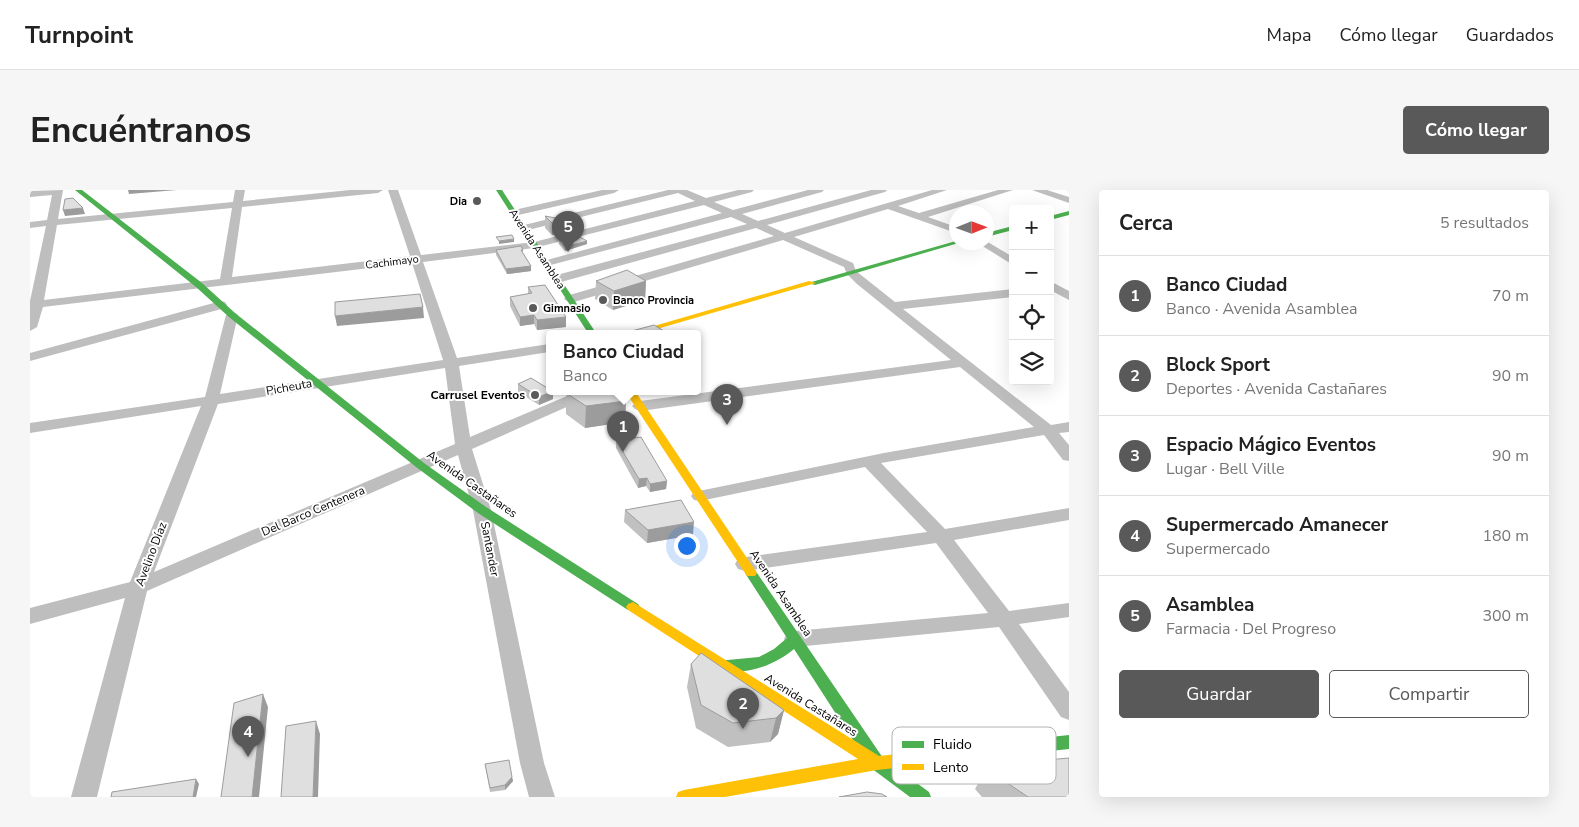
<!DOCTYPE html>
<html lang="es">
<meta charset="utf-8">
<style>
:root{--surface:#fff;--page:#f6f6f6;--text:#222;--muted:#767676;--line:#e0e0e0;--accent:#595959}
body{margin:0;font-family:"Nunito Sans",sans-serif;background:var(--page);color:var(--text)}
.controls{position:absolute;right:15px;top:15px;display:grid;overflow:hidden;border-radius:5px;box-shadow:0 5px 20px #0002}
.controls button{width:45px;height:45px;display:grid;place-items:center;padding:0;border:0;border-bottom:1px solid var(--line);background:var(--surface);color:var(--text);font:25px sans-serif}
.compass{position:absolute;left:919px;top:15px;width:45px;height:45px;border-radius:50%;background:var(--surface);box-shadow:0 5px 20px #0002;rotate:89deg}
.you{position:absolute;left:656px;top:355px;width:18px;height:18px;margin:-12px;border:4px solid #fff;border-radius:50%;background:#1a73e8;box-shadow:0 0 0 8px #1a73e833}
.badge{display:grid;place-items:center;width:32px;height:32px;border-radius:50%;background:var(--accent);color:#fff;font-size:16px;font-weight:700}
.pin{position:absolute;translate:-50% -41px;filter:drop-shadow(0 1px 2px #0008)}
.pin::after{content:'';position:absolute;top:26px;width:18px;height:15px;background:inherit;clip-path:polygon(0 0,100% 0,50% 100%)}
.popup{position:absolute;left:516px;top:140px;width:155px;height:65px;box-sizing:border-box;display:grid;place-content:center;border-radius:5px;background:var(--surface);filter:drop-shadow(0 1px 4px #0005);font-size:16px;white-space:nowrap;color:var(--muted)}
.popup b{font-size:19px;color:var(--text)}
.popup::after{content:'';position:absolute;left:50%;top:100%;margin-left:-10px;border:10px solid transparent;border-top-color:var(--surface)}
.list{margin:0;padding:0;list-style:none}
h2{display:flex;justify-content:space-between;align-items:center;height:65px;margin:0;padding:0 20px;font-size:21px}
h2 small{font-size:16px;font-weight:400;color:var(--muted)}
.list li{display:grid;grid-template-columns:32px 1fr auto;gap:15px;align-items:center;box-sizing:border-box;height:80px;padding:0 20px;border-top:1px solid var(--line)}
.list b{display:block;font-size:19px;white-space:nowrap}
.list p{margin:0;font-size:16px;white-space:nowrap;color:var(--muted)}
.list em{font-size:16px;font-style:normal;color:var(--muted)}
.actions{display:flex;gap:10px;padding:15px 20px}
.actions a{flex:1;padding:11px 0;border:1px solid var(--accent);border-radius:5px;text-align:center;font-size:18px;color:var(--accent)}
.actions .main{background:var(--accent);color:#fff}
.icon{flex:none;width:28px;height:28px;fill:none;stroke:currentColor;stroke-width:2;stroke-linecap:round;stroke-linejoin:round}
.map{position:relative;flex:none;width:1039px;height:607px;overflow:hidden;border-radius:5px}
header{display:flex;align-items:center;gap:30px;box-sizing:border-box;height:70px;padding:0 25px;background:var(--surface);border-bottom:1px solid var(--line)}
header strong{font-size:24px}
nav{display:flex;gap:28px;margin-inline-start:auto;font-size:18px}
.intro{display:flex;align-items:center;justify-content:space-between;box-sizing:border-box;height:120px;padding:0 30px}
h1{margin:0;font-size:35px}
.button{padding:12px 22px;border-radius:5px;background:var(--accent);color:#fff;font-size:18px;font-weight:700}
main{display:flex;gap:30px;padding:0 30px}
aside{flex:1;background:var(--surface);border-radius:5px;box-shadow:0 5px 20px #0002}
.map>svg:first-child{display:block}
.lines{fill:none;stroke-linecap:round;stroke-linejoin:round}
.street{fill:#bebebe;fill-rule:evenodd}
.fast{fill:#4caf50;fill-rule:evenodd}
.slow{fill:#ffc107;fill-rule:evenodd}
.wall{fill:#c0c0c0}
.shaded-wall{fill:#9c9c9c}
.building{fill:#dfdfdf;stroke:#9c9c9c}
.poi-dot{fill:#595959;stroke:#fff;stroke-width:2}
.labels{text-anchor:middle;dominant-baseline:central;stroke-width:4;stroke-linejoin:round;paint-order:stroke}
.far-poi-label{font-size:11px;font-weight:bold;fill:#000;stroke:#fff;text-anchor:start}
.far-street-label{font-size:11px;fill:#000;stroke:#fff}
.street-label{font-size:12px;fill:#000;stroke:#fff}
.poi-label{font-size:12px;font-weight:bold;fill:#000;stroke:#fff;text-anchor:end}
.key{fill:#fff;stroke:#b2b2b2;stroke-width:1}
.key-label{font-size:14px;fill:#000}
</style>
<header>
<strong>Turnpoint</strong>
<nav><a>Mapa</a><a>Cómo llegar</a><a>Guardados</a></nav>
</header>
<div class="intro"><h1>Encuéntranos</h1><a class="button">Cómo llegar</a></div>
<main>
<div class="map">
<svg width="1039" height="607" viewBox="0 0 1039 607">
<rect width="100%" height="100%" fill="#fff"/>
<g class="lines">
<!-- street -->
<path class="street" d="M33,0l-5,29 175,-17 2,-12h10l-2,11 107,-11h33l-5,3 -136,14 -10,70 178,-21 -22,-66h10l23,65 113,-13 161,-41 -17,-8 -154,38 -5,-3 1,-2 148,-36h19l19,8 32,-8h16l-2,2 -38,10 19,8 75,-20h16l-2,2 -80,22 16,7 113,-31h16l-2,2 -118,33 18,8 147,-43h15l-49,16 21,7 79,-23h15l-85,27 28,10v6l-68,-24 -94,28 59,26 3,8 39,31 118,-13v8l-110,12 148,116 18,-3v10l-10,1 10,12v16l-6,-1 -19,-25 -163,28 64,66 124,-21v12l-115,20 55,71 60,-8v14l-50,7 50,68v28l-8,-3 -62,-90 -204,20 -8,-2 -3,-6 3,-6 8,-2 193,-18 -52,-70 -191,28 -7,-2 -3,-5 3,-5 7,-2 182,-25 -62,-65 -165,34 -6,-1 -3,-4 3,-4 190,-39 150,-26 -74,-60 -320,44 -5,-2 -3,-3 3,-3 5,-2 311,-41 -94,-76 -10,-10 -3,-7 -61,-27 -209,62 -4,1 -6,-4 2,-3 208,-60 -18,-8 -195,54h-8l-2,-3 2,-3 194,-52 -16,-7 -184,49 -6,-3 2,-2 179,-48 -18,-8 -170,43 -111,14 34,96 92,-14v8l-90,14 11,71 109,-46h19l-2,3 -124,55 19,61 53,253 11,34h-26l-9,-34 -47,-253 -15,-55 -311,136 -50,206h-26l54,-199 -95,26v-16l100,-26 71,-176 -171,27v-10l175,-26 21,-82 6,-4 6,4 -18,79 223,-34 -31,-97 -369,44 -6,20 -7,4v-30l16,-75 -16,2v-6l17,-2 5,-25 -22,2v-6zM202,18l-12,71 -176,21 13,-75zM415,178l10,76 -301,128 64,-168z
M572,0h17l-5,3 -100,23 -5,-3 5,-3z
M1002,0h15l22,7v6z
M956,51l27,16v8l-37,-23h10z
M1020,91l19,10v9l-19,-10z
M191,111l4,1 2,3 -2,3 -195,53v-8z"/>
<!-- fast -->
<path class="fast" d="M45,0h7l120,93 33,30 189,150 62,44 152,97 2,3 -2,3h-10l-150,-97 -62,-46 -187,-150 -33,-30z
M466,0h6l94,143h-8z
M1039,21v4l-19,5v-4z
M983,36v4l-27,7v-4z
M926,51v1h6l-147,43 -7,-2z
M721,379l4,1 128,188 46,34 2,5h-21l-39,-29 -77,-119c-20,17 -51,28 -77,20l-2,-4 2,-4 42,-4 15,-8 13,-11 -42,-65 2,-3z
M1039,545v14l-119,13 -6,-2 -2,-5 2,-5 6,-2z"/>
<!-- slow -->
<path class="slow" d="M779,91l7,2 -173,50h-13z
M595,201h10l120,179 2,3 -2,3h-8z
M603,412l246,154 71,-8 6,2 2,5 -2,5 -6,2 -73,8 -152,27h-49l2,-5 6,-2 174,-31 -230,-149 -2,-3 2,-3z"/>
</g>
<!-- wall -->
<path class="wall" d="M515,26l21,4v12l-14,3 -7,-7z
M529,50l28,4 -22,7 -6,-7z
M466,60h27v3l8,13v5l-24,3 -11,-19z
M566,91h50l-1,19 -32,10 -18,-11z
M498,97l38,30v10l-29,3 -3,-6 -14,2 -10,-20v-9l18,-3z
M488,194l35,15 -14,6 -21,-13z
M536,203l60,8 -1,21 -40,6 -19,-14z
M586,250l51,41 -1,8 -16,3 -4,-6 -8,2 -22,-40z
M595,320l68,25 -46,8 -23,-21z
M661,474l93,46 -6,24 -8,8 -42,5 -32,-19 -9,-41z
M455,574l27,13 1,4 -8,9 -15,2z
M958,575l81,32h-87l-7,-8z"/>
<!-- shaded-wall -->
<path class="shaded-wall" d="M98,0h49l-48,4z
M53,18l2,6 -20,2 -2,-6z
M536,30v12l-14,3v-12z
M484,49v3l-15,2v-3z
M557,51v3l-22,7v-4z
M501,76v5l-24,3 -1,-5z
M616,91l-1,19 -32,10 1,-19z
M393,117l1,11 -87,8 -2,-10z
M504,125v9l-14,2v-9z
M536,127v10l-29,3v-10z
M523,201v8l-14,6v-8z
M596,211l-1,21 -40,6 1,-22z
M617,288l-1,8 -8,2 1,-9z
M637,291l-1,8 -16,3v-8z
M664,332l-1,13 -46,8 1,-13z
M233,504l5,13 -9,90h-7z
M754,520l-6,24 -8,8 6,-24z
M286,531l4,13 -2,63h-5z
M482,587l1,4 -8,9v-5z
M166,589l3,5 -3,13h-3z"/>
<!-- building -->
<path class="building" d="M43,8l10,10 -20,2 2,-11z
M515,26l21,4 -14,3z
M482,45l2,4 -15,2 -3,-4z
M548,46l9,5 -22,6 -6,-7z
M491,56l2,4h-2l10,16 -25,3 -10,-19z
M597,80l19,11 -32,10 -18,-10z
M515,95l21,32 -29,3 -3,-5 -14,2 -10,-20 22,-4 -4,-6z
M390,104l3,13 -88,9v-14z
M624,135l13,8h-38l-1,-1z
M501,188l18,11v2h4l-14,6 -21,-13z
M542,201h48l6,10 -40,5 -20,-13z
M611,247l26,44 -17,3 -3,-6 -8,1 -23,-39z
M651,310l13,22 -46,8 -23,-20z
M671,463l83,57 -8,8 -43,5 -32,-18 -10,-41z
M233,504l-11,103h-31l13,-94z
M286,531l-3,76h-32l5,-71z
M1039,568v39h-41l-31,-21 -9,-11z
M479,570l3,17 -7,8 -15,3 -5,-24z
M166,589l-3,18h-82l1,-5z
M837,602l15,2 5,3h-48z"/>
<!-- markers -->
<g class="poi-dot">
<circle cx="447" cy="11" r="5"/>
<circle cx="573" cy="110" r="5"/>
<circle cx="503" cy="118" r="5"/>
<circle cx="505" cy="205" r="5"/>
</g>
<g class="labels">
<!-- far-poi labels -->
<g class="far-poi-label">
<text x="437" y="11" text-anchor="end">Dia</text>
<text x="583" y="110">Banco Provincia</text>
<text x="513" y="118">Gimnasio</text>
</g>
<!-- far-street labels -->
<g class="far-street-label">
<text transform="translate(507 59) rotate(57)">Avenida Asamblea</text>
<text transform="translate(362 72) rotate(-7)">Cachimayo</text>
</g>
<!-- street labels -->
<g class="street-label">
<text transform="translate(259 197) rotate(-10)">Picheuta</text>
<text transform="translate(442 294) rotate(35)">Avenida Castañares</text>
<text transform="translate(283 321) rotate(-23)">Del Barco Centenera</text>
<text transform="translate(460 359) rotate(79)">Santander</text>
<text transform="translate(121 364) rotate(-69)">Avelino Díaz</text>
<text transform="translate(751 403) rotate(56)">Avenida Asamblea</text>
<text transform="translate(781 515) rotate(32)">Avenida Castañares</text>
</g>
<!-- poi labels -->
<g class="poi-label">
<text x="495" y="205">Carrusel Eventos</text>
</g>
</g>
<!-- legend -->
<rect x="862" y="537" width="164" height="57" rx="8" class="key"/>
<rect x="872" y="551" width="22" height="7" fill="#4caf50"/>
<rect x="872" y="574" width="22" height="6" fill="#ffc107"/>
<g class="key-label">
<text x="903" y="559">Fluido</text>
<text x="903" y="582">Lento</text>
</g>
</svg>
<div class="controls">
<button>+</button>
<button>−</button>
<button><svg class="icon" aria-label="locate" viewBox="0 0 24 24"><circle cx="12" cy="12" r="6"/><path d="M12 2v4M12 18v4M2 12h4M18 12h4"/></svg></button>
<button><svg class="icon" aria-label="layers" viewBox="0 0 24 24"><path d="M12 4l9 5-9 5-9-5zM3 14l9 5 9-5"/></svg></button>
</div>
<svg class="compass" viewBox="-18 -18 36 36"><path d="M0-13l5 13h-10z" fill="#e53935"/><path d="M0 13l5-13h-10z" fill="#767676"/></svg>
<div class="you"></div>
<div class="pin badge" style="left:593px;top:262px">1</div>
<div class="popup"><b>Banco Ciudad</b>Banco</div>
<div class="pin badge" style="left:713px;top:539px">2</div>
<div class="pin badge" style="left:697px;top:235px">3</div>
<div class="pin badge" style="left:218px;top:567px">4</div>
<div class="pin badge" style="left:538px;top:62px">5</div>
</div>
<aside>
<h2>Cerca<small>5 resultados</small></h2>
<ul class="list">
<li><span class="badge">1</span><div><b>Banco Ciudad</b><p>Banco · Avenida Asamblea</p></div><em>70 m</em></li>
<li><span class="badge">2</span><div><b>Block Sport</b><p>Deportes · Avenida Castañares</p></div><em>90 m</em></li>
<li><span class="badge">3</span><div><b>Espacio Mágico Eventos</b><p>Lugar · Bell Ville</p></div><em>90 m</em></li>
<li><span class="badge">4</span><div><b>Supermercado Amanecer</b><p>Supermercado</p></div><em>180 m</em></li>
<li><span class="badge">5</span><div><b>Asamblea</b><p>Farmacia · Del Progreso</p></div><em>300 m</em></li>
</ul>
<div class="actions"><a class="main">Guardar</a><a>Compartir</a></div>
</aside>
</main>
